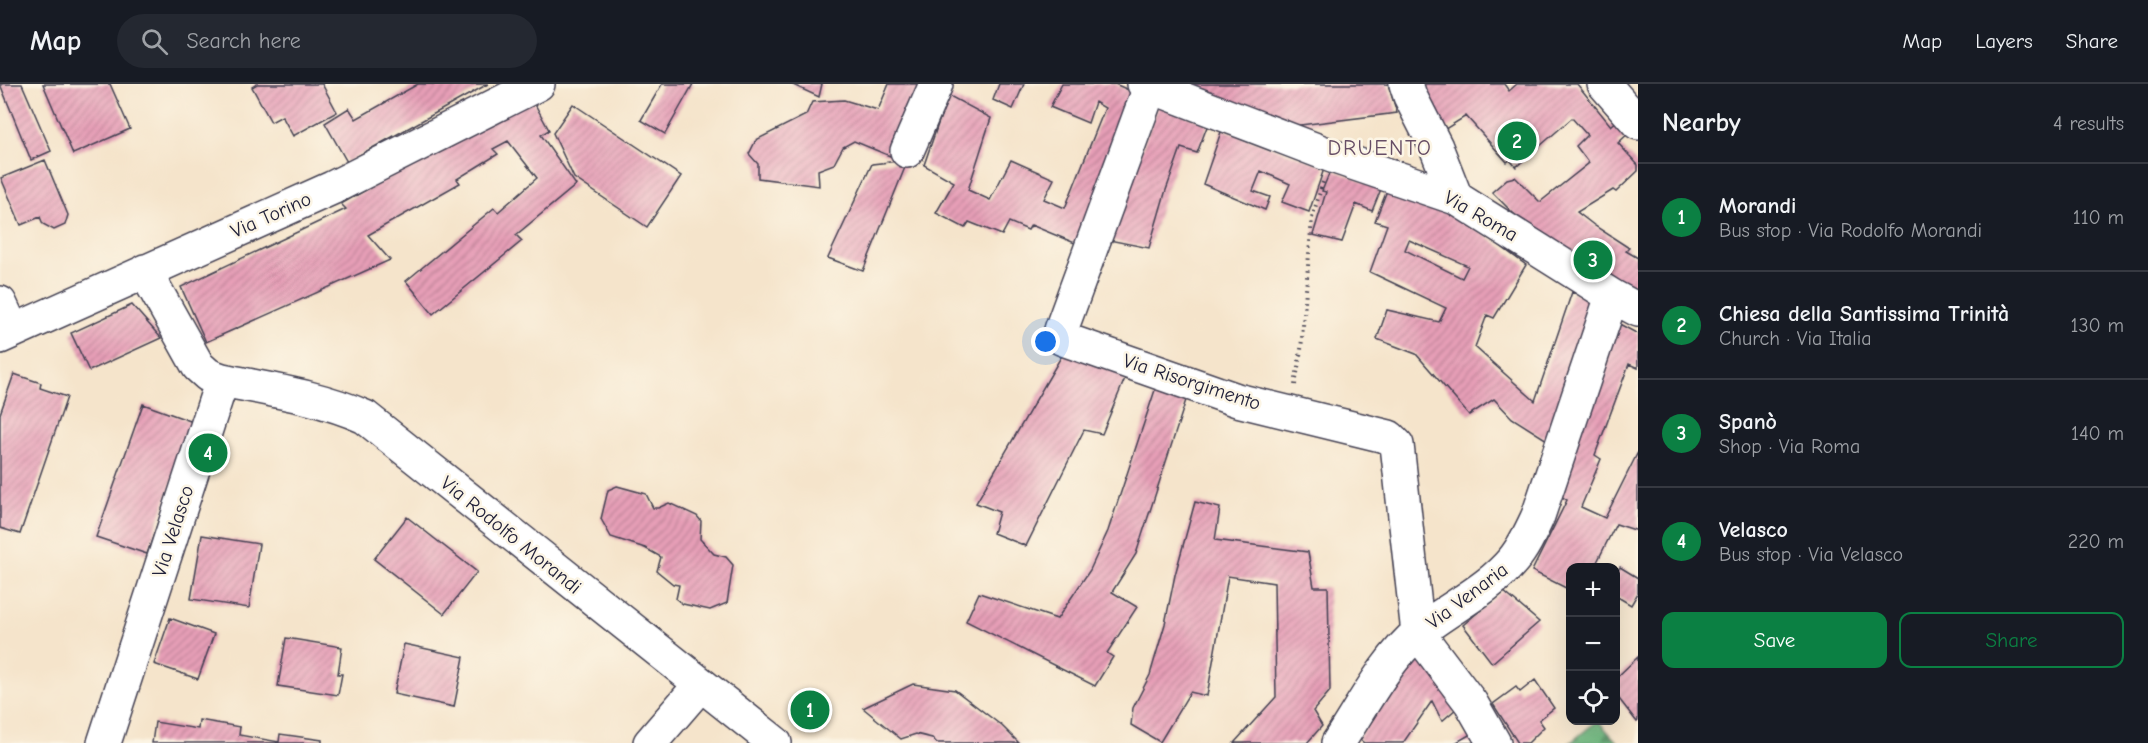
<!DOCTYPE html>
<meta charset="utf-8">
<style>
:root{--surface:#171b24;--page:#242831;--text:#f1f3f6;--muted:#9ea1a6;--line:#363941;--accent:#0b8043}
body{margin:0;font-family:"Comic Neue",sans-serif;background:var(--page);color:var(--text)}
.controls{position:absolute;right:18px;bottom:18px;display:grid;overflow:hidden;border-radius:12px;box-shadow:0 6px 24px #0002}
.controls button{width:54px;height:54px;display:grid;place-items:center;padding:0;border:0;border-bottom:2px solid var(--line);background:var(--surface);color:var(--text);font:30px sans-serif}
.you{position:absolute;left:1046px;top:258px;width:21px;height:21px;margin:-15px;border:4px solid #fff;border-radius:50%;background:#1a73e8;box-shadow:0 0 0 9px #1a73e833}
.badge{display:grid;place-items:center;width:39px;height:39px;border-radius:50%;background:var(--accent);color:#fff;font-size:20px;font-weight:700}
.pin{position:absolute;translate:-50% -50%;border:3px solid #fff;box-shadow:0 2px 6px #0006}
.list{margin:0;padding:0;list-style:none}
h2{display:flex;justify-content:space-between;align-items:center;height:78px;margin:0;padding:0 24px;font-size:26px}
h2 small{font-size:20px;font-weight:400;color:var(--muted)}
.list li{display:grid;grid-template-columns:39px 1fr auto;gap:18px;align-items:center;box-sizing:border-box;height:108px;padding:0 24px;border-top:2px solid var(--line)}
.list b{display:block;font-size:22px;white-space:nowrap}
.list p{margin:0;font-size:20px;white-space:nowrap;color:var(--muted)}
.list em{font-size:20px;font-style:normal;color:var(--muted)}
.actions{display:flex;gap:12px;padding:18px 24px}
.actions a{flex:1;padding:14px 0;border:2px solid var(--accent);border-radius:12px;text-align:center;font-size:21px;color:var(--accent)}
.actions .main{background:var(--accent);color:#fff}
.icon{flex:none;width:33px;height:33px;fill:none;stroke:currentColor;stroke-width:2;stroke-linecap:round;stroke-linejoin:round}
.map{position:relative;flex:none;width:1638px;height:659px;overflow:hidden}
header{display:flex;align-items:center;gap:36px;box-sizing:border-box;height:84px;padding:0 30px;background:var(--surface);border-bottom:2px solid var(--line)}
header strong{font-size:28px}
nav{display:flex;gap:33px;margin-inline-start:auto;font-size:21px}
.search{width:420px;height:54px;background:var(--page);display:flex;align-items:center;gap:15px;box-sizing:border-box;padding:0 21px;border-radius:33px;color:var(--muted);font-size:22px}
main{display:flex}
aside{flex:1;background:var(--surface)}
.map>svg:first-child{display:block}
.forest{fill:url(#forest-firs);stroke:#486c5c;stroke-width:1.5}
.building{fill:url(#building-hatch);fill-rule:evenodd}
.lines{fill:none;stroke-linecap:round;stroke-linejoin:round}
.minor-casing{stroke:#423f51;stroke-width:36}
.path{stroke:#423f51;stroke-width:4;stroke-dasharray:1.5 4.5;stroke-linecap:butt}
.minor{stroke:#fff;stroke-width:33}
.labels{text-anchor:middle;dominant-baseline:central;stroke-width:5;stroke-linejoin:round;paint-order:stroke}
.street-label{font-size:20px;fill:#22223b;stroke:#fcf5e5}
.quarter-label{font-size:22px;letter-spacing:1.5px;fill:#674e66;stroke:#fcf5e5}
</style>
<header>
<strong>Map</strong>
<div class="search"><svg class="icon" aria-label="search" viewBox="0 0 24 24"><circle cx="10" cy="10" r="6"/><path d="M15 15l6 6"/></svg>Search here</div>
<nav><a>Map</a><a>Layers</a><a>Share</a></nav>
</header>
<main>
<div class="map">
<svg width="1638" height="659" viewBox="0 0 1638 659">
<defs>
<pattern id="forest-firs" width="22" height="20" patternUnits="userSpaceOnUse" patternTransform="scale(1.5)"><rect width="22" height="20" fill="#6db77e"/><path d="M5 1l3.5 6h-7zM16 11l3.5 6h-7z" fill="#599468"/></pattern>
<pattern id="building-hatch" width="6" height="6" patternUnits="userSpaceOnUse" patternTransform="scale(1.5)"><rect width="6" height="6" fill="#e79fb7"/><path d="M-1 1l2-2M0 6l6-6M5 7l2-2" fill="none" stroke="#bb8196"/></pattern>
</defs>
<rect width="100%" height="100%" fill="#fcf5e5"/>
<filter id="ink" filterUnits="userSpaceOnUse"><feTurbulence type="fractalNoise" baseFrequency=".0167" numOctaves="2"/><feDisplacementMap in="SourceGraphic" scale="12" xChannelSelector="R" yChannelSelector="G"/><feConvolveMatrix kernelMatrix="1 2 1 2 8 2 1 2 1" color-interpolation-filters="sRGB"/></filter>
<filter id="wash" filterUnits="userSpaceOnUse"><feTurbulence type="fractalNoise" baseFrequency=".008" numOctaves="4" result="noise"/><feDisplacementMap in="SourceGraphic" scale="24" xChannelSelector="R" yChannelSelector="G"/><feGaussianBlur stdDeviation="1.35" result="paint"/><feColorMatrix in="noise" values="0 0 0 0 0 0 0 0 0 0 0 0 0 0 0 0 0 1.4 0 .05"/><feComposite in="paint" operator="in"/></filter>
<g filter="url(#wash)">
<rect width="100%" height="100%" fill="#f5e4cb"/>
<!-- forest -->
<path class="forest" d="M1597,636l21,23h-48l27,-22z"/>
<g id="blocks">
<!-- building -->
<path class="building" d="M0,0h22l29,67 -20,9z
M43,0h67l20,45 -57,25z
M257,0h65l15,28 -44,24 -11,-20 -11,6 -19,-35z
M418,0h70l-141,78 -22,-39 24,-15 7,11z
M662,0h31l-28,50 -24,-14z
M791,0h31l-3,13z
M889,0h40l-22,51 -17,21 -36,-15 -11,6 -9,17 -16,6 1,16 -61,-8v-14l-9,-10 7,-14 50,-25 6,-13 32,-2 34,10z
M999,0h25l-11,25 -20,-9z
M1062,0h53l27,12 -55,152 -56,-23 -3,5 -19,-8 -7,13 -33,-13 -4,6 -29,-15 18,-31 -30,-17 24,-70 43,23 -23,72 22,10 21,-40 43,19 -10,20 21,9 40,-100 -10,-6 -7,21 -38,-16z
M1178,0h210l9,29 -105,13z
M1417,0h87l5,7 8,-7h60l34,42 8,-7 13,11 -14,13 20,22v6l-22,21 -3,-2 -36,22 18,14 34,22 -3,3 12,7v38l-101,-59 -45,-45 15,-13 8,-2 25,25 49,-39 -13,-17 11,-11 -15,-17 -56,49 -6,-7 -3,2 -41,-46 -27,17z
M531,13l18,33 -8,5 35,50 -60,50 6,6 -89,73 -27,-33 88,-73 4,4 39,-34 -29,-37 -15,8 5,5 -41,25 3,4 -92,52 22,25 -184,82 -25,-55 165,-78 -5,-5z
M573,20l108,72 -34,51 -73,-49 -21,-45z
M1158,21l50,19 -11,29 -16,-5 -16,45 -16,55 -40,-8z
M1222,45l103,37 -16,46 -27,-10 8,-18 -29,-13 -8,20 17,6 -5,13 -62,-26z
M45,76l23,55 -3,10 -11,5 -11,-6 -3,-7 -19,8 -20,-47z
M908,76l-45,111 -35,-13 44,-94z
M1331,85l50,20 -9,22 -16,-7 -14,38 -29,-7 13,-43 -4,-1z
M1388,104l56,22 44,27 38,28 -32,53 -7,-3 -12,32 60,54 37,-109 29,11 -46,142 -43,-27 -18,-19 -25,16 -53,-61 -39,-15 10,-29 52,12 7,-14 -76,-36 17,-47 -12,-4zM1409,156l59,26 -6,12 -57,-28z
M132,221l29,33 -72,33 -18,-38z
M1612,236l26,14v34l-9,-4 -34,91 6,4 -20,48 24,11 33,-66v79l-22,-7 -22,44h-24v22l-38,-19 35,-71 -14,-9z
M1065,266l61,26 -24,58 -18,-4 -58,116 -33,-13 6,-21 -23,-9z
M14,290l27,9 -1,5 27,9 -47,137 -20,-6v-114z
M1157,300l30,13 -51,157 -24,38 25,15 -30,46 6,4 -18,29 -129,-65 13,-28 78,26 33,-49 18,-39z
M143,320l50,18 -46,132 -51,-17z
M617,402l29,8 7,14h5l11,-5 28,13 4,5 -1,18 14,15 12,3 7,8 -6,38 -17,7 -27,-6 -7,-5 3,-14 -6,-1 -16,-13 4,-14 -16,-9 -34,-11 -10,-18 7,-29z
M1195,418l25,6 -5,32 93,12 6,35h14l2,104 -17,20 9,15 -15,17h-73l42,-46 -2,-114 -46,-7 -21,120 -17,-4 -30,50 -29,-17 2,-17 17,-33 15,-51 10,-49z
M407,433l70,55 -33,42 -70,-55z
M202,451l57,9 -10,64 -58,-9z
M1620,483l18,11v15l-7,12 -15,-9v-21z
M1503,507l36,31 -47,41 -29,-38z
M170,534l44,16 -16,45 -44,-15z
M286,554l56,9 -4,27h4l-4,21 -60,-9z
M404,560l60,13 -10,50 -60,-13z
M1429,573l35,45 -22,19 -10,-20 -29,42h-39l-6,-5 55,-80z
M1638,573v64l-1,1 -21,-27v-17z
M1535,596l19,28 -15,12 5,7 -16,16h-10l-25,-39 23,-17 4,5z
M913,600l42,6 47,36 17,17h-82l-5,-5 -16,-4 -15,5 -38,-31z
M199,636l41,7 -1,8 40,7 1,-8 42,6v3h-170l3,-21 43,7z
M1478,646l8,13h-31z"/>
</g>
</g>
<g filter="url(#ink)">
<use href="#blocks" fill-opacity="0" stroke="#423f51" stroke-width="1.5"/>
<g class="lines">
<defs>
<path id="minor" d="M1144,0l188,72 124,42 156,98 26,14
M1406,0l4,12 26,51 20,51
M1604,0l34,39
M1150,3l-89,243 2,9 174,61 152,37 8,8 21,188 53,70 23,40
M907,67l29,-67
M145,187l53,95 10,9 14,5c49,10 98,17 143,37l410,326
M0,219l13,28
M0,253l332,-149 206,-104
M104,659l118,-363
M650,659l51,-59
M1338,659c23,-35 49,-85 81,-111 31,-25 68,-41 94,-72 11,-13 18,-29 25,-44l74,-220"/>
</defs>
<!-- minor casing -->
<use href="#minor" class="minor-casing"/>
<!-- path -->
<path class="path" d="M1295,301l6,-35 11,-132 11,-36"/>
<!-- minor -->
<use href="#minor" class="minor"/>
</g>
</g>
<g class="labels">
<!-- street labels -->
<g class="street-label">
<text transform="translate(271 131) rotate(-24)">Via Torino</text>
<text transform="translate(1481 132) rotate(30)">Via Roma</text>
<text transform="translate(1192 298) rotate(18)">Via Risorgimento</text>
<text transform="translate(173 447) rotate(-72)">Via Velasco</text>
<text transform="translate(511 451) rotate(39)">Via Rodolfo Morandi</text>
<text transform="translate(1467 512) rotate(-37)">Via Venaria</text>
</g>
<!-- quarter labels -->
<g class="quarter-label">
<text x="1380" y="64">DRUENTO</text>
</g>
</g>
</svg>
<div class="controls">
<button>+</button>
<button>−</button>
<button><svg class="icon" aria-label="locate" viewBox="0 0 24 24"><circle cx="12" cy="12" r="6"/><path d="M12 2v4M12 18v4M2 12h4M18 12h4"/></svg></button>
</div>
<div class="you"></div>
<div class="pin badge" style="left:810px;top:626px">1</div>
<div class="pin badge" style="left:1517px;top:57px">2</div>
<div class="pin badge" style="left:1593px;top:176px">3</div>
<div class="pin badge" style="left:208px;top:369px">4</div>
</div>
<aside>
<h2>Nearby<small>4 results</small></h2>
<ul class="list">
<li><span class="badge">1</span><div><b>Morandi</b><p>Bus stop · Via Rodolfo Morandi</p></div><em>110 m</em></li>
<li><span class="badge">2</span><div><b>Chiesa della Santissima Trinità</b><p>Church · Via Italia</p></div><em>130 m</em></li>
<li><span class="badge">3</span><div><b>Spanò</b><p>Shop · Via Roma</p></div><em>140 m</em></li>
<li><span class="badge">4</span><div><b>Velasco</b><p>Bus stop · Via Velasco</p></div><em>220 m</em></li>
</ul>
<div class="actions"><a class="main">Save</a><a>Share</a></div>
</aside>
</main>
